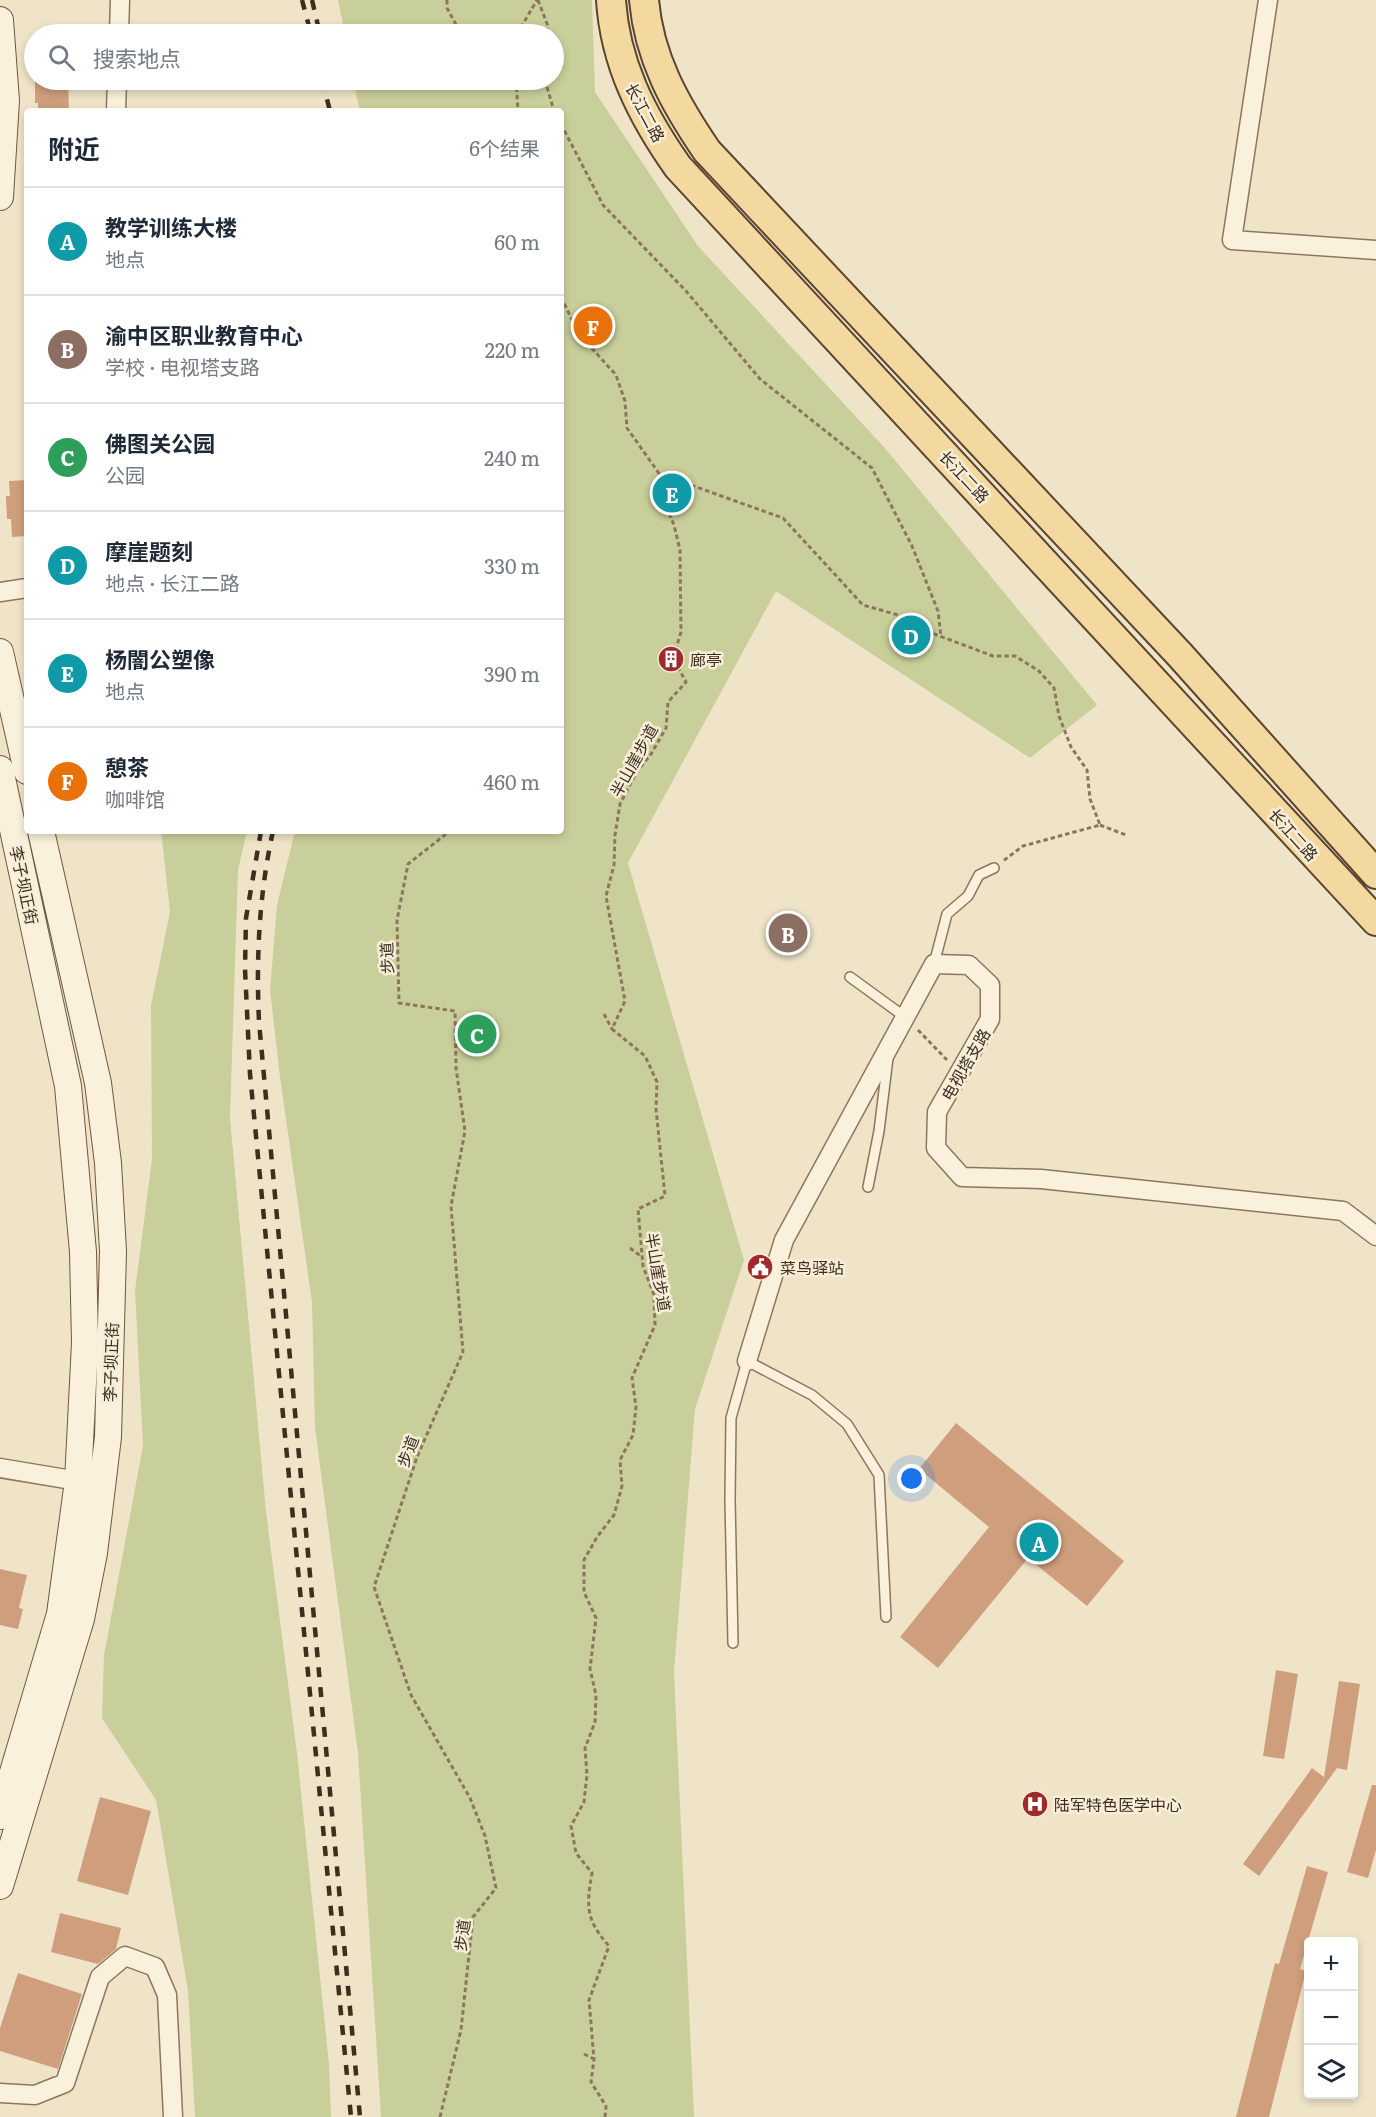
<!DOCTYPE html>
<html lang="zh">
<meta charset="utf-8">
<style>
:root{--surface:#fff;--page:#f6f6f7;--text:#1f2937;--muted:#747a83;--line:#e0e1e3;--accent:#1a73e8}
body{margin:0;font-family:Literata,"Noto Sans SC",serif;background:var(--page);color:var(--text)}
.controls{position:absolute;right:18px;bottom:18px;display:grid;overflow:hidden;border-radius:6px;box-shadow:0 3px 9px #0003}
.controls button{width:54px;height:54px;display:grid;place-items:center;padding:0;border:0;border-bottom:2px solid var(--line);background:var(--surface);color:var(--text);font:30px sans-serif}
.you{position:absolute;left:912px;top:1479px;width:21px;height:21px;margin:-15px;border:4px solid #fff;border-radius:50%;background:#1a73e8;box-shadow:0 0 0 9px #1a73e833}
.badge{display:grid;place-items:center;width:39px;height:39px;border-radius:50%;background:var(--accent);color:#fff;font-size:20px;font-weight:700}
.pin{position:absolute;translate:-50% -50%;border:3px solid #fff;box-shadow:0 2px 6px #0006}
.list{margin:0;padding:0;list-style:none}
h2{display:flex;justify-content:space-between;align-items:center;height:78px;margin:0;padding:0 24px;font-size:26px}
h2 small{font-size:20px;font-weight:400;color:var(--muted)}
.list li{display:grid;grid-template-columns:39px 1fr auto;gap:18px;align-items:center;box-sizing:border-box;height:108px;padding:0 24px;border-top:2px solid var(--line)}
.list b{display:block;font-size:22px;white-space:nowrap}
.list p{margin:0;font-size:20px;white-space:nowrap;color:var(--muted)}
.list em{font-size:20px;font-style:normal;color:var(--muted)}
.icon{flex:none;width:33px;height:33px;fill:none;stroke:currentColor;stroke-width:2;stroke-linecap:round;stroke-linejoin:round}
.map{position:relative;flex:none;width:1376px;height:2117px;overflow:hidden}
.search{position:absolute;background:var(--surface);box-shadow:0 3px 9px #0003;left:24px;top:24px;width:540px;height:66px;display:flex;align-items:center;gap:15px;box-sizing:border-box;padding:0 21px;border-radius:33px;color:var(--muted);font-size:22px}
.panel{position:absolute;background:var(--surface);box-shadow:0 3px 9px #0003;left:24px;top:108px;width:540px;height:726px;border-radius:6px}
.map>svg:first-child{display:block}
.green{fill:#c9cf9b}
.building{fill:#cf9f7d}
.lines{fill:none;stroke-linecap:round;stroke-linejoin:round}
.service-casing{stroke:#8d765c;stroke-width:12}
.minor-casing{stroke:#8d765c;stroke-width:21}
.secondary-casing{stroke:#6f573f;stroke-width:28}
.primary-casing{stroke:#5b4430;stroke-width:32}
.path{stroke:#8d765c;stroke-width:3;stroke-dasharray:4.5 3;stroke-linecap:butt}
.service{stroke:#faf1dc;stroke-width:9}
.minor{stroke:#faf1dc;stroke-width:18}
.secondary{stroke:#faf1dc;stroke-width:26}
.primary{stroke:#f3d9a0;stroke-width:28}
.rail{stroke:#3d2e20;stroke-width:4.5;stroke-dasharray:10 10;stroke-linecap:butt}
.labels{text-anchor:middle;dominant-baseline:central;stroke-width:5;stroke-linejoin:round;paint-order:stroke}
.street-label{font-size:16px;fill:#3d2e20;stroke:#f7eed8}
.poi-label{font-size:16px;fill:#3d2e20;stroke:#f7eed8;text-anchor:start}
</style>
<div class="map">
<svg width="1376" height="2117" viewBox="0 0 1376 2117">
<rect width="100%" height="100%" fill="#f0e4c8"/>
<!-- green -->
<path class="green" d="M338,0h254l3,92 103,154 186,201 213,258 -67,53 -254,-167 -148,272 116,397 -49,149 -21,263 20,445h-313l-23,-364 -43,-325 -3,-126 -32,-225 -10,-87 7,-85 18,-74h266v-720h-201l-7,-31h201v-46h-209z
M161,831h86l-9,39 -8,248 36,394 31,241 32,311 2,53h-136l-7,-126 -32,-191 -54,-82 2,-63 39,-209 -8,-155 17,-132 -1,-154 19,-93z"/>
<!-- building -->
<path class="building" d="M35,80h33l1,29 -31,2v-8h-3z
M27,480v56l-15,1 -1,-18h-4l-1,-23h4l-1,-15z
M956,1423l168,138 -37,45 -59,-48 -90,110 -38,-31 89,-110 -70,-58z
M0,1569l27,6 -8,33 4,1 -5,20 -18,-4z
M1276,1670l22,4 -14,85 -21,-3z
M1339,1681l21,3 -13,86 -10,-2 -78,108 -16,-12 69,-96 12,9z
M1372,1785h4v65l-8,28 -21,-6z
M100,1797l51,14 -23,84 -51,-14z
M1307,1866l21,6 -28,97 6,2 -37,146h-33l39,-154 4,1z
M60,1913l61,15 -5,21 -18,15 -47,-12z
M18,1973l64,21 -24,75 -58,-18v-23z"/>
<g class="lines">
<defs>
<path id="service" d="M934,964l13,-50 21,-18 11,-21 15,-7
M850,977l55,40
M868,1187l11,-56 9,-73
M733,1643l-3,-144 1,-81 16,-57 65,34 35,29 32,51 7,142"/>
<path id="minor" d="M1268,0l-36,240 144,10
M119,34l1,-34
M116,111l1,-31
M0,592l27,-4
M747,1361l37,-121 150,-276 35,1 21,20v34l-53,93 -1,36 26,29 79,2 302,32 33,25
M0,1468l78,13
M0,2093l35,2 30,-12 35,-106 25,-21 30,11 12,28 6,122"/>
<path id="secondary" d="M0,20l6,81 -6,96
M0,652l27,119
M0,769l68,317 15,166 2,91 -7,138 -18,133 -60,202
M0,1886l81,-267 13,-66 14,-116 5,-186 -5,-88 -10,-80 -57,-252"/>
<path id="primary" d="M611,0c4,63 31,116 67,167l698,754
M644,0c5,58 31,104 63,151l473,504 196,219"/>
</defs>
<!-- service casing -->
<use href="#service" class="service-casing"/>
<!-- minor casing -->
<use href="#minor" class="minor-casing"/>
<!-- secondary casing -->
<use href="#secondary" class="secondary-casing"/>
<!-- primary casing -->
<use href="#primary" class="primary-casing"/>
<!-- path -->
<path class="path" d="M447,0v8l14,26
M538,0l10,26 -3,8
M517,34l20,-34
M516,80l2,31
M545,80l9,31
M561,124l42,81 83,86 74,88 112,89 40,78 26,65 3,26
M561,297l18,37 37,41 9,26 2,27 43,61
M670,489l15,-6 98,35 80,87 35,10 23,14 72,27h22l24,15 15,17 5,28 12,31 16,23 3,29 10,26 -77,21 -20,15
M1100,825l26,10
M604,1014l8,15
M918,1030l29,30
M630,1248l12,9
M584,2054l10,5
M440,2117l21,-87 12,-113 23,-29 -11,-52 -15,-38 -59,-103 -37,-108 43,-130 46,-105 -12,-146 14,-75 -9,-63 -1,-57 -56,-8 -2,-83 11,-56 42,-33
M605,2117l1,-11 -15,-24 3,-23 -5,-59 20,-54c-23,-26 -23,-39 -17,-73l-16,-20 -5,-27 13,-24 3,-27 -2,-27 10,-26 1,-27 -6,-26 6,-51 -12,-26v-32l13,-23 17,-22 8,-29 -2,-26 13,-25 3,-28 -4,-29 23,-53 -1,-30 -11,-29 -5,-57 27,-13 -9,-87 1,-27 -12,-26 -33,-27 13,-28 -19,-105 8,-31 1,-30 5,-31 16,-31 15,-19 15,-26 2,-26 18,-20 -13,-24 8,-26 -1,-82 -6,-25 -10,-24 6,-12"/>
<!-- service -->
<use href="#service" class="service"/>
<!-- minor -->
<use href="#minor" class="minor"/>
<!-- secondary -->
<use href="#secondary" class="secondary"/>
<!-- primary -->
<use href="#primary" class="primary"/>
<!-- rail -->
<path class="rail" d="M302,0l9,34
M312,0l8,34
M322,80l8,31
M261,831l-15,87 -1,51 5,105 101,1043
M273,831c-14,64 -17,126 -14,191l101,1095"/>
</g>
<!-- icons -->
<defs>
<symbol id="building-disc" viewBox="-11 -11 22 22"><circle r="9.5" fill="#9e2a2b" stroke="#f7eed8"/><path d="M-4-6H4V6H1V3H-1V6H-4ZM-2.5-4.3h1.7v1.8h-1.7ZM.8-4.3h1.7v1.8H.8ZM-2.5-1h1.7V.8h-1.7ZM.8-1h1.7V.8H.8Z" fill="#fff"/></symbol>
<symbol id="civic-disc" viewBox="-11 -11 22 22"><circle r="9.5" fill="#9e2a2b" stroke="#f7eed8"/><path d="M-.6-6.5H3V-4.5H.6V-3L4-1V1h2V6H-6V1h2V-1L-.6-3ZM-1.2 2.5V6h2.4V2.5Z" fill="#fff"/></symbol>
<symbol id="hospital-disc" viewBox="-11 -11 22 22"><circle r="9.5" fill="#9e2a2b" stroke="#f7eed8"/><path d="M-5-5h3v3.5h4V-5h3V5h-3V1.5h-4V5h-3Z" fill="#fff"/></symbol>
</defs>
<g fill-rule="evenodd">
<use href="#building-disc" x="656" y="644" width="30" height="30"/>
<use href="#civic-disc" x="745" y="1252" width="30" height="30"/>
<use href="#hospital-disc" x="1020" y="1789" width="30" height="30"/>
</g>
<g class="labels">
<!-- street labels -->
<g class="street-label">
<text transform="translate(646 112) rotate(62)">长江二路</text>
<text transform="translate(965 476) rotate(47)">长江二路</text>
<text transform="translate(633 760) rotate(-61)">半山崖步道</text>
<text transform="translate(1294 834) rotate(48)">长江二路</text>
<text transform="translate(25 885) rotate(78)">李子坝正街</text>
<text transform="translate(386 958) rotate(-92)">步道</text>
<text transform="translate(965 1064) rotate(-60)">电视塔支路</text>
<text transform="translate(659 1272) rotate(80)">半山崖步道</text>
<text transform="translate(110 1362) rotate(-88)">李子坝正街</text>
<text transform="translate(407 1451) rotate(-69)">步道</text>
<text transform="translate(461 1935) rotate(-82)">步道</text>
</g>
<!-- poi labels -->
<g class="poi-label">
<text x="690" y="659">廊亭</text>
<text x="780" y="1267">菜鸟驿站</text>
<text x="1054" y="1804">陆军特色医学中心</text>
</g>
</g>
</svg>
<div class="controls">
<button>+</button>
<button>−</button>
<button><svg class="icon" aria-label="layers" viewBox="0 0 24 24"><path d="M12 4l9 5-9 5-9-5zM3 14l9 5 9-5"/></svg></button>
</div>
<div class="you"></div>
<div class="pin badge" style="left:1039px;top:1542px;background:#0f9aa8">A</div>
<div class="pin badge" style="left:788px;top:933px;background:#8d6e63">B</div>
<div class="pin badge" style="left:477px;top:1034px;background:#2e9e5b">C</div>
<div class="pin badge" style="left:911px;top:635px;background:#0f9aa8">D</div>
<div class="pin badge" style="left:672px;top:493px;background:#0f9aa8">E</div>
<div class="pin badge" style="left:593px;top:326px;background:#e8710a">F</div>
<div class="search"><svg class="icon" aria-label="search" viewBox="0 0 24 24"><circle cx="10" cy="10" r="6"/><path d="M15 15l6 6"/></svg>搜索地点</div>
<section class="panel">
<h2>附近<small>6个结果</small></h2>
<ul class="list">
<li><span class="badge" style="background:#0f9aa8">A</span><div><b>教学训练大楼</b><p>地点</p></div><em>60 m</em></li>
<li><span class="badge" style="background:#8d6e63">B</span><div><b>渝中区职业教育中心</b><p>学校 · 电视塔支路</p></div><em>220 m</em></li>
<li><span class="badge" style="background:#2e9e5b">C</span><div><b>佛图关公园</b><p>公园</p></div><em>240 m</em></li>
<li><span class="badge" style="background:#0f9aa8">D</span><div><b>摩崖题刻</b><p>地点 · 长江二路</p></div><em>330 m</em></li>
<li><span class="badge" style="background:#0f9aa8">E</span><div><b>杨闇公塑像</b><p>地点</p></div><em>390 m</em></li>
<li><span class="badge" style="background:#e8710a">F</span><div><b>憩茶</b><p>咖啡馆</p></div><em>460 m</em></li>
</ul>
</section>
</div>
